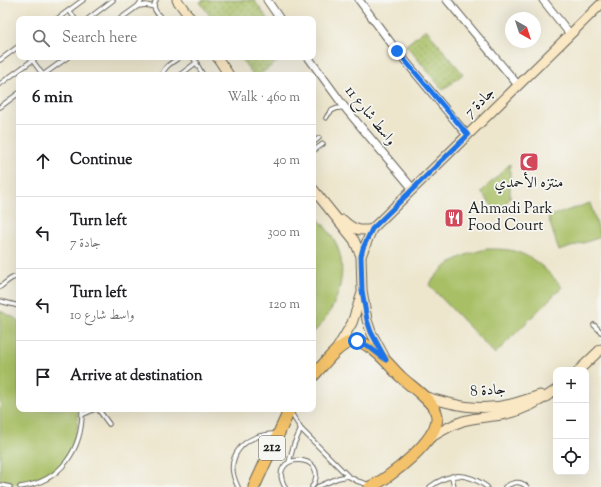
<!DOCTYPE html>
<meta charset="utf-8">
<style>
:root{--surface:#fff;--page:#f2f2f2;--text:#202124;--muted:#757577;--line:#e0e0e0}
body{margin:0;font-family:"Sorts Mill Goudy",Amiri,serif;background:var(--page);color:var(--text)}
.controls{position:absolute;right:12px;bottom:12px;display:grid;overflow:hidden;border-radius:8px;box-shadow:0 4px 16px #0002}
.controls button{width:36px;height:36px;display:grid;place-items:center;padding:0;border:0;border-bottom:1px solid var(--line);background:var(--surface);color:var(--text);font:20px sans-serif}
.compass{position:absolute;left:505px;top:12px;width:36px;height:36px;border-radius:50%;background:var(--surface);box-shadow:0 4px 16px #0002;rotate:141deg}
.stop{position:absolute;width:12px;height:12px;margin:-9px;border:3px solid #1a73e8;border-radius:50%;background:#fff}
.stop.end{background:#1a73e8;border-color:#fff;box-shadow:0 1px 4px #0008}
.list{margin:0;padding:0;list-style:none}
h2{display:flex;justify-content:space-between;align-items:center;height:52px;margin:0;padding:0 16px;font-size:17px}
h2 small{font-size:13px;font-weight:400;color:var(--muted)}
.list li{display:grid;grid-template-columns:26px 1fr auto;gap:12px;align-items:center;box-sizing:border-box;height:72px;padding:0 16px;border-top:1px solid var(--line)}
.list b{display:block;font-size:15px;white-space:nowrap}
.list p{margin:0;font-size:13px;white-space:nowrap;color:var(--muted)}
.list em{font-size:13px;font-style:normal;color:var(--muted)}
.icon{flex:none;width:22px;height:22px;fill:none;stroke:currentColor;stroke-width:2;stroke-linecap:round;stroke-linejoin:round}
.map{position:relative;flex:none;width:601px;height:487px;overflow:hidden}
.search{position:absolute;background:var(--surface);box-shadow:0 4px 16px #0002;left:16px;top:16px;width:300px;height:44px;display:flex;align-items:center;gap:10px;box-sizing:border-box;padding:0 14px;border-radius:8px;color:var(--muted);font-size:15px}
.panel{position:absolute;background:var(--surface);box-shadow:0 4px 16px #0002;left:16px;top:72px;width:300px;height:340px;border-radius:8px}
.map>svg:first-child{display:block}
.grass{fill:url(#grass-dots);stroke:#626e40}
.green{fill:#a8bf65;stroke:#626e40}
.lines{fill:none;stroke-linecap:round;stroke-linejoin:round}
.service-casing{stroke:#65635a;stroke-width:5.5}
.minor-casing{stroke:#65635a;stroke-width:9}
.secondary-casing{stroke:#65635a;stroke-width:11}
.primary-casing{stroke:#65635a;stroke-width:13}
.service{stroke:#fff;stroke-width:3.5}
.minor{stroke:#fff;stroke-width:7}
.secondary{stroke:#fae7c3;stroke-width:9}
.primary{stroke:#f3c26a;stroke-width:11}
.route{stroke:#1a73e8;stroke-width:5}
.labels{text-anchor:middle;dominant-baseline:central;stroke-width:3.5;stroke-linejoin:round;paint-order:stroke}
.shield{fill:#f6f6f2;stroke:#5d5d5c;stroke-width:1}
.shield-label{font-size:14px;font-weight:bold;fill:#1c1c1c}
.street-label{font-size:15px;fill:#1c1c1c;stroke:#f6f6f2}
.poi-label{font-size:15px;fill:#1c1c1c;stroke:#f6f6f2}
</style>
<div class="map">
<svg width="601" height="487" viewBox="0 0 601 487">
<defs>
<pattern id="grass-dots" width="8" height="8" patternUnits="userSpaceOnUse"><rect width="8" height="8" fill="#a8bf65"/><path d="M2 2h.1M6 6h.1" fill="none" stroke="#889a52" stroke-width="1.8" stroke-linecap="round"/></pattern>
</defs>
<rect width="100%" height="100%" fill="#f6f6f2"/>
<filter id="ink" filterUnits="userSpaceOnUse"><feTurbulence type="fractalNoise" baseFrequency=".025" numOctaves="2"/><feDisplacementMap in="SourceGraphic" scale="8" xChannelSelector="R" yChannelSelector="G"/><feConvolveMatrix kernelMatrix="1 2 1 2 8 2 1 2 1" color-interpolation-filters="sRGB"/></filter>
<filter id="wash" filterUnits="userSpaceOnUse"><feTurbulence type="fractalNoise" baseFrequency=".012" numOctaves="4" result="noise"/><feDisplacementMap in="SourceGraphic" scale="16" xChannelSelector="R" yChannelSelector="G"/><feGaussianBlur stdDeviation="0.9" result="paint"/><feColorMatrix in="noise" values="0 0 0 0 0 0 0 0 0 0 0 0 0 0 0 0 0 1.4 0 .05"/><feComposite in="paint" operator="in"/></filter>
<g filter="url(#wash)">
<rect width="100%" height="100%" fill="#ede6cd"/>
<!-- grass -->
<path class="grass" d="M204,0h50l14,19h-56l-12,-17z
M426,29l37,45 -20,16 -37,-45z
M240,57h44l-25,18h-6z"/>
<!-- green -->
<path class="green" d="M510,164v34l-12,15 -17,-21z
M590,203l11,34 -42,14 -11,-34z
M313,213c10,11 21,23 26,38 9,28 -5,63 -26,82z
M487,249c8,0 15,0 22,1 23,4 38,20 53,37l-67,67 -66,-69c16,-23 32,-30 58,-36z
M0,311l15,7 4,5v86h58c4,31 -10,61 -40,72 -12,4 -25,5 -37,1z"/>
</g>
<g filter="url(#ink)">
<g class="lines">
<defs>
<path id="service" d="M156,0c-5,8 1,13 6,19
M139,6l7,-1 8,2
M69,10l6,9
M57,19l26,-19
M88,19l25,-19
M120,19l18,-13 4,-6
M30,57l13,18
M193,57l10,18
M0,60l19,-14
M43,75l25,-18
M162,75c2,-9 11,-13 18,-18
M180,75l17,-13
M213,75h6
M0,84l37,-27
M0,107l19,-14
M326,118c4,-8 11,-11 19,-10
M313,143l6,-5
M313,151l10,-7
M0,287c6,-4 12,-12 19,-9
M0,301l19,5
M594,325l7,7
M98,409l11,15
M291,413l10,16 47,47 9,5 13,4
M82,415l13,-6
M289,462l5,-18 7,-15
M452,476l2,11
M0,485l10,2
M20,487c41,-5 63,-38 62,-78
M238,487c-16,-31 7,-53 37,-53
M285,487c-20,-36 48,-35 27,0
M317,487l21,-9 10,-2
M430,487c20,-15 37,-15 57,0
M505,487c8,-5 15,-7 22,0"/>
<path id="minor" d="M267,0l13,19
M359,0l38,51 70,84
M447,0l71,85
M543,0l27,34
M308,57l38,52 67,80"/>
<path id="secondary" d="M177,0l14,19
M217,57l12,18
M313,189l41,51 7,16
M343,220c9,9 17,12 29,9
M336,350l16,-27 10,-30
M384,356l-13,-24 -4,-12 -5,-30 -1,-34 11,-27 229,-225
M579,370l22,-21
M423,396c30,9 56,16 88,8 10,-2 19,-6 29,-9
M430,438c11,-7 21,-13 33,-17 14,-4 29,-4 43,-7 18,-4 35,-13 50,-24"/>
<path id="primary" d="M313,376c10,-10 24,-31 38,-34 6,-2 12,0 17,4 14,8 22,21 33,31 9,9 36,26 36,40 1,23 -47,61 -67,70
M254,487l36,-78"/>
</defs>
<!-- service casing -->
<use href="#service" class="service-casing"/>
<!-- minor casing -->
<use href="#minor" class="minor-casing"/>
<!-- secondary casing -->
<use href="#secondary" class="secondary-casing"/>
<!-- primary casing -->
<use href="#primary" class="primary-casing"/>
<!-- service -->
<use href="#service" class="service"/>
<!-- minor -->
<use href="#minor" class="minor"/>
<!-- secondary -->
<use href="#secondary" class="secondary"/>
<!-- primary -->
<use href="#primary" class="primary"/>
</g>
</g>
<g class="lines" filter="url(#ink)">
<!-- route -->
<path class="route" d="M357,341l11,5 18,14 -15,-28 -4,-12 -5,-30 -1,-34 2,-8 9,-19 96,-94 -71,-84"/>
</g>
<!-- icons -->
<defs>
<symbol id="mosque-square" viewBox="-11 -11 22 22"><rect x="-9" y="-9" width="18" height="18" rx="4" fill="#d1495b" stroke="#f6f6f2"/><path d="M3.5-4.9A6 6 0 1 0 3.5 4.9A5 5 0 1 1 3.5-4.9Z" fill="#fff"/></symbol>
<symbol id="restaurant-square" viewBox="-11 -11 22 22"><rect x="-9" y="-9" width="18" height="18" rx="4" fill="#d1495b" stroke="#f6f6f2"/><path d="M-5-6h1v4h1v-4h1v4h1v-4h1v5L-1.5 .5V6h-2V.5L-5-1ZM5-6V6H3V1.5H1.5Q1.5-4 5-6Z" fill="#fff"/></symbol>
</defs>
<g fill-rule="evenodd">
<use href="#mosque-square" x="518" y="151" width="22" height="22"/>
<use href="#restaurant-square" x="443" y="207" width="22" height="22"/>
</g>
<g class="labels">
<!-- shield labels -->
<rect class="shield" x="259" y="436" width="26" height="24" rx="3"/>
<g class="shield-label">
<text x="272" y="448">212</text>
</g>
<!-- street labels -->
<g class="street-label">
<text transform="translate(480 103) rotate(-45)">جادة 7</text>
<text transform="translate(370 116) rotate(51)">واسط شارع 11</text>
<text transform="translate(488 391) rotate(-4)">جادة 8</text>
</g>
<!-- poi labels -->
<g class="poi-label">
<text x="529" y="183">منتزه الأحمدي</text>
<text x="468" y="209" text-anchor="start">Ahmadi Park<tspan x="468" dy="17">Food Court</tspan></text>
</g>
</g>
</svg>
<div class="controls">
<button>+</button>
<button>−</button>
<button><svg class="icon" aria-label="locate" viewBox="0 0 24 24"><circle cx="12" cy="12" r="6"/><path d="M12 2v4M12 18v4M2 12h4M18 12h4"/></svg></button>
</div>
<svg class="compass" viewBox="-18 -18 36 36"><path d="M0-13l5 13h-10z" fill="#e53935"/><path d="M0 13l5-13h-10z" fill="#757577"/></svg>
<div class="stop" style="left:357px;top:341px"></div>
<div class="stop end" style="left:397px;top:51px"></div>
<div class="search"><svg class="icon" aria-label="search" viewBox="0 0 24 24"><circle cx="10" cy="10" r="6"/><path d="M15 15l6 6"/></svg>Search here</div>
<section class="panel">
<h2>6 min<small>Walk · 460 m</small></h2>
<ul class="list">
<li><svg class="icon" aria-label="ahead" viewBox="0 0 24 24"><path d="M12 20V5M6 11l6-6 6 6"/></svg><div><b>Continue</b></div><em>40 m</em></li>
<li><svg class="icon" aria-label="left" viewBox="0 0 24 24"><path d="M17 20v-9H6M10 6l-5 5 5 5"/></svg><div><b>Turn left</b><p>جادة 7</p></div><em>300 m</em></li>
<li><svg class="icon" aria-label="left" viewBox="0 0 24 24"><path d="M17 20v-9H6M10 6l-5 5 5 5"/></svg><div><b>Turn left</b><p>واسط شارع 10</p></div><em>120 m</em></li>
<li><svg class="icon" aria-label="arrive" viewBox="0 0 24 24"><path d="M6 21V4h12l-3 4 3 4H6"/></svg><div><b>Arrive at destination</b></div></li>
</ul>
</section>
</div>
